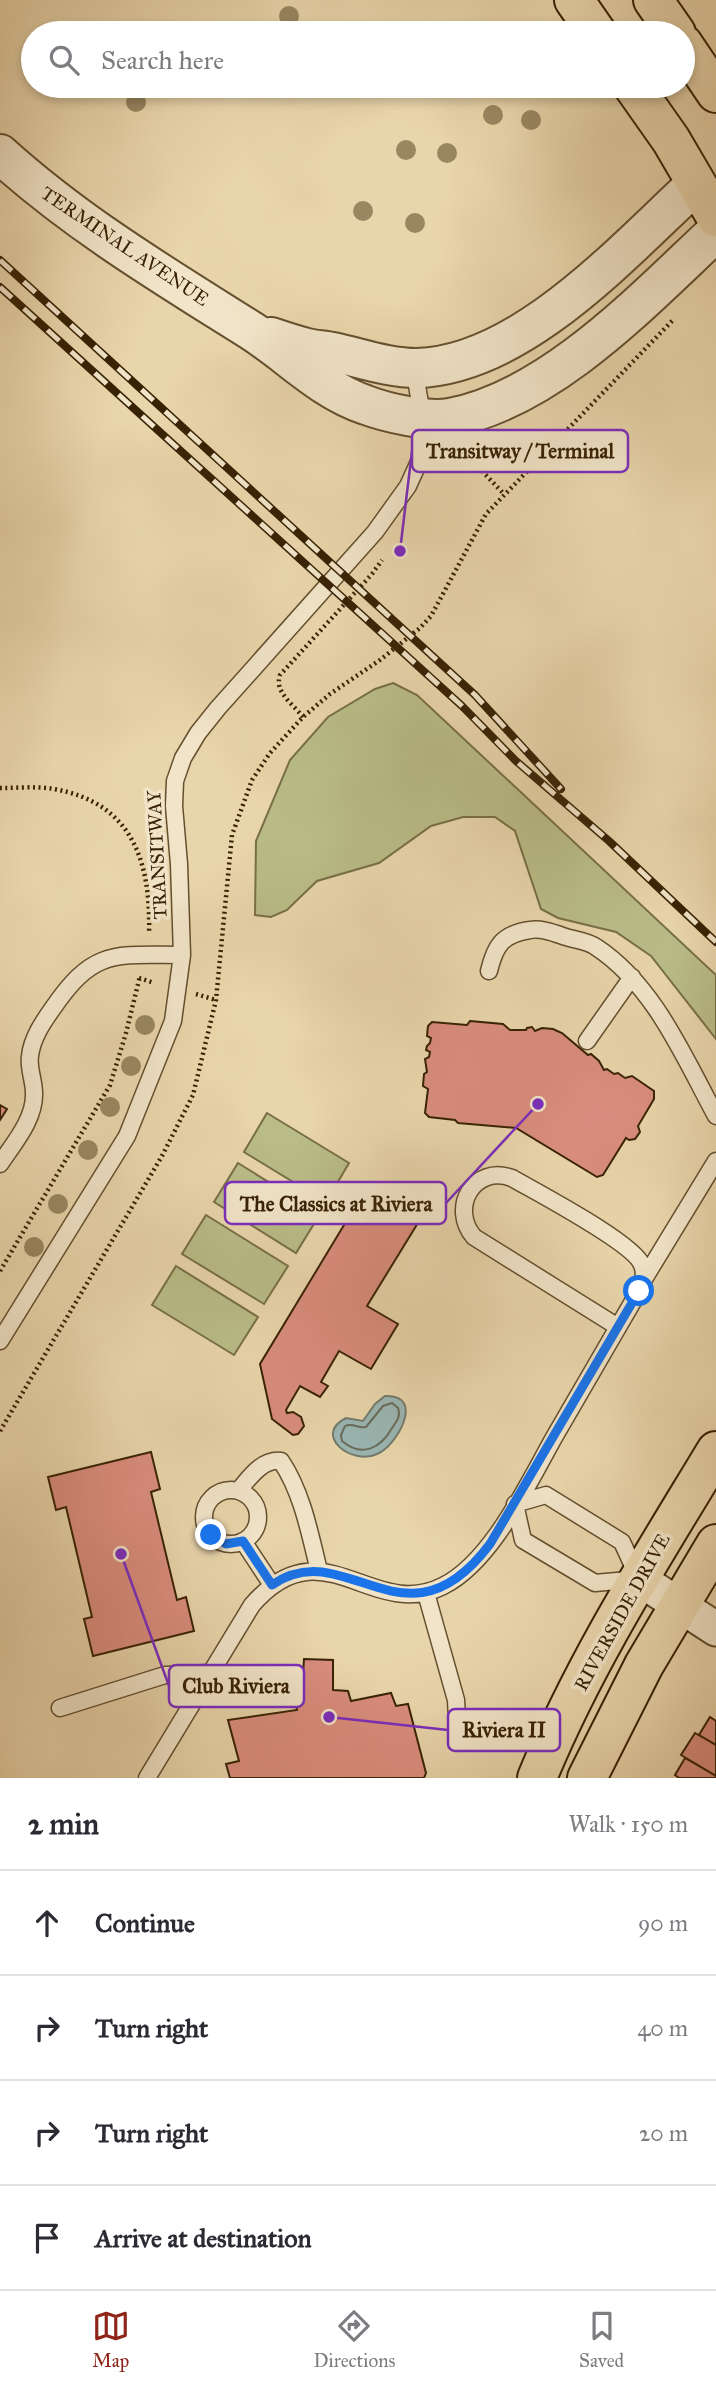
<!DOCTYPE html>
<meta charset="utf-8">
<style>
:root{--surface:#fff;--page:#f7f7f7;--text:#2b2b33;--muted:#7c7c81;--line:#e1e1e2;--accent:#8f2418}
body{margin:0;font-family:"IM FELL Great Primer",serif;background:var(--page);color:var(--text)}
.stop{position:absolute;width:21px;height:21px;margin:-16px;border:5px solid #1a73e8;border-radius:50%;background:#fff}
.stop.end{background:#1a73e8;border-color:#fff;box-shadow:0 2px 7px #0008}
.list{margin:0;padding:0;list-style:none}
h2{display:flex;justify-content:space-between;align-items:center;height:91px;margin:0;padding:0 28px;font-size:30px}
h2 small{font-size:23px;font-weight:400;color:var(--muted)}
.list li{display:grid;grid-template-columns:46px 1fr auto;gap:21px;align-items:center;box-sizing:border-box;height:105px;padding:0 28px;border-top:2px solid var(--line)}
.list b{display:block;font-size:26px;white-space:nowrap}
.list em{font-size:23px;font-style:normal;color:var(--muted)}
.icon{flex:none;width:38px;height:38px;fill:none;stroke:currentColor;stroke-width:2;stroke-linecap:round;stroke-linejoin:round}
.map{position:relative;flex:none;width:716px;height:1778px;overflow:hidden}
.search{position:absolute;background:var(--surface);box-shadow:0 4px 10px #0003;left:21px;right:21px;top:21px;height:77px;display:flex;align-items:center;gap:18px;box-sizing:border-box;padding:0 24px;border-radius:38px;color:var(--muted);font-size:26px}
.sheet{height:511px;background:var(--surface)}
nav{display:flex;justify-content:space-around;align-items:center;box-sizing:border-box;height:98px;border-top:2px solid var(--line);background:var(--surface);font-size:19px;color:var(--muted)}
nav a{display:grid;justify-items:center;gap:4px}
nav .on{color:var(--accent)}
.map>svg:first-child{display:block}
.green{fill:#b9bc87;stroke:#786f46;stroke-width:2}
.water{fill:#9ab6b3;stroke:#737b6d;stroke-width:2}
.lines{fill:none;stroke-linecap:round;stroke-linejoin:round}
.shore{stroke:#696c5c;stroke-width:2}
.building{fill:#da8d7e;stroke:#382204;stroke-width:2}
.service-casing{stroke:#644f2e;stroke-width:19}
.minor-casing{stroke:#644f2e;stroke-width:37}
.tertiary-casing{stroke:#644f2e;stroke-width:42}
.primary-casing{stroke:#382204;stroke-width:42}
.path{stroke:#382204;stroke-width:4.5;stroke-dasharray:2 3.5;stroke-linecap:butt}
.service{stroke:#f1e4c8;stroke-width:16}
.minor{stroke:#f1e4c8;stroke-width:33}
.tertiary{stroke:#f1e4c8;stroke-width:38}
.primary{stroke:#e9d5ab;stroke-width:38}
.rail-casing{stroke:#382204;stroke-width:8}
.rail{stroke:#f1e4c8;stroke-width:5;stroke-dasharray:16;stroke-linecap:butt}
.tree{fill:#998761}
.route{stroke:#1a73e8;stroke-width:9}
.labels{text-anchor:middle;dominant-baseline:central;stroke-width:7;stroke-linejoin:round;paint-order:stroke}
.street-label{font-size:19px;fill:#382204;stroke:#f1e4c8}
.leader{fill:none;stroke:#7b2cbf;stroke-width:2.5}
.callout-dot{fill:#7b2cbf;stroke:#f1e4c8;stroke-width:2.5}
.callout{fill:#f1e4c8;stroke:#7b2cbf;stroke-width:2.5}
.callout-label{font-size:21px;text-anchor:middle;font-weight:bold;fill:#382204}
</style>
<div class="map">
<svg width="716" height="1778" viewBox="0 0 716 1778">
<rect width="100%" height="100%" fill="#e9d5ab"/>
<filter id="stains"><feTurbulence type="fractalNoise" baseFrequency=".00286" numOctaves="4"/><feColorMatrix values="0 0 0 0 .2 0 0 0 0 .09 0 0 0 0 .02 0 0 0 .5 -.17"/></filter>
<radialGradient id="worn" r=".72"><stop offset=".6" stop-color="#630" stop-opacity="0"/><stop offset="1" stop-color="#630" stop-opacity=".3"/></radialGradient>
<!-- green -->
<path class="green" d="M393,683l24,12 299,280v64l-65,-83 -35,-24 -58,-14 -17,-9 -26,-78 -20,-14h-32l-32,9 -52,37 -62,18 -30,29 -16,7 -16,-2 1,-74 34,-81 38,-43 47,-28z
M267,1113l82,50 -23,39 -82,-50z
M238,1163l82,51 -24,39 -82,-51z
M206,1215l82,51 -24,38 -82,-50z
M176,1266l82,51 -24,38 -82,-50z"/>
<!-- water -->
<path class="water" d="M385,1396c41,-2 12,50 -8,58 -25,12 -65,-19 -31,-36l17,3 12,-17z"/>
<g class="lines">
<!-- shore -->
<path class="shore" d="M392,1403l6,5c3,8 -1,13 -6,20 -11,20 -30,30 -50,13l-1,-6 4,-9c7,-4 13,3 21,1l17,-21z"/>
</g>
<!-- building -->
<path class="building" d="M470,1021l33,3 7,6h16l1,-2 5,-1 3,4 7,-3 11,1 9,4 26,22 3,-1 8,7 5,9 3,-1 7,5 4,-1 7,5 7,-2 22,15v8l-16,27 2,6 -5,7 -6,1 -3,-2 -23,37 -6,2 -81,-49 -58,-5 -3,-3 -26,-3 -4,-4 3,-24 -5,-3 1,-12 3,-2 -2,-13 4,-2 1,-5 -4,-2 1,-4 3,-3 1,-5 -4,-2 1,-10 4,-4 35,3z
M0,1105l7,4 -7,11z
M370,1182l54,31 -57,93 31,18 -27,45 -32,-18 -18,31 7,4 -8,11 -20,-11 -14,24 1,3 6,-1 8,5 3,9 -6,8 -5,1 -21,-16 -12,-55z
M151,1452l9,37 -9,3 26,108 9,-3 8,34 -101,25 -9,-37 8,-2 -26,-110 -10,3 -8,-33z
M304,1659l29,1v30l15,1 3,10 40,-8 5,13 12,-2 18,69 -2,5h-194l-4,-14 13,-3 -11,-41 69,-10 -4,-22 9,1z
M710,1717l6,4v24l-17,-10z
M695,1733l21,12v31l-35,-21z
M685,1758l31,18v2h-37l-4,-3z"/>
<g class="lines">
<defs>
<path id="service" d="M489,971c6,-25 13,-37 41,-41 12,-2 24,3 36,7 9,3 22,4 30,10 58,38 88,110 120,169
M587,1041l45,-64
M0,1164c14,-21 35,-45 34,-71 0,-13 -6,-25 -4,-37 2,-18 13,-34 23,-48 41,-60 62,-53 129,-53
M644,1279l72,-118
M0,1341l127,-205 46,-115 9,-66 -3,-91 -5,-58 1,-25 8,-23 15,-25 20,-25 157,-176 33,-46 19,-42 -13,-76
M204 1517a27 27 0 1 1 54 0a27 27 0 1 1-54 0Z
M239,1490c11,-13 23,-31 42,-29 21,31 29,73 38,110
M546,1495l76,47 17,37 -44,4 -72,-43 -8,-36z
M243,1541l29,44
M426,1593l30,107 2,37
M60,1708l105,-33 46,-2
M147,1778l105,-173c71,-82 120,17 191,-19 50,-25 86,-105 113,-152 28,-48 55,-95 83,-143 4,-8 7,-17 3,-26 -8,-22 -106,-73 -130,-87 -38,-14 -63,30 -38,59l144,90"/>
<path id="minor" d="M639,1579l77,50"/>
<path id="tertiary" d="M0,154c75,68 161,120 247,174 41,25 72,61 119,77 21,8 62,17 84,13 101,-19 194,-119 266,-186
M271,337c12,4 24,8 36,11 8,2 17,2 26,4 28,6 55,16 84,16 105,-3 206,-117 279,-184"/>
<path id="primary" d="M574,0l23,33
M653,0l23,33
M683,44l33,49
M633,86l38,54 45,77
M537,1778c47,-115 115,-221 179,-327
M587,1778l57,-113 72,-121"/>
</defs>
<!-- service casing -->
<use href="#service" class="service-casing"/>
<!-- minor casing -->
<use href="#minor" class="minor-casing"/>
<!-- tertiary casing -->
<use href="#tertiary" class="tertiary-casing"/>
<!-- primary casing -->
<use href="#primary" class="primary-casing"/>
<!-- path -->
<path class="path" d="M459,447l45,47
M303,717c-10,-13 -29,-25 -23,-42l92,-101 10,-14
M0,788c17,0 37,-2 54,1 79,14 97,73 95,145
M139,978l15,5
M196,994l20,6
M0,1271l110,-186 16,-52 14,-57
M0,1431l162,-275 31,-61 23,-95 16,-165 20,-55 18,-27 33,-36 27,-23 50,-34 40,-32 11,-12 55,-102 187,-194"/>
<!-- service -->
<use href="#service" class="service"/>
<!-- minor -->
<use href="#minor" class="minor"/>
<!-- tertiary -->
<use href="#tertiary" class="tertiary"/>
<!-- primary -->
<use href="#primary" class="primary"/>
<defs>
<path id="rail" d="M0,260l475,435 86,94
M0,287l462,419 54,55 93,80 107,101"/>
</defs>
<!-- rail casing -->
<use href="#rail" class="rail-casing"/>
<!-- rail -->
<use href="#rail" class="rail"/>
</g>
<!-- trees -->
<g class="tree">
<circle cx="289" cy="16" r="10"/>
<circle cx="136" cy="102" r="10"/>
<circle cx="493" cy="115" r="10"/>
<circle cx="531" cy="120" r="10"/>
<circle cx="406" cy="150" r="10"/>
<circle cx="447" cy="153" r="10"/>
<circle cx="363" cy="211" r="10"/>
<circle cx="415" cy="223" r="10"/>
<circle cx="145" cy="1025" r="10"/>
<circle cx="131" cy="1066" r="10"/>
<circle cx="110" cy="1107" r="10"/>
<circle cx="88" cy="1150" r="10"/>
<circle cx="58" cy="1204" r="10"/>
<circle cx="34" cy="1247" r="10"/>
</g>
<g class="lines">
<!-- route -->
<path class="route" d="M211,1535l15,9 17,-3 29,44c75,-52 133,72 218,-41l149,-253"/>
</g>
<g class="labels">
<!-- street labels -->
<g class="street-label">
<text transform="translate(125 246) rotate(34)">TERMINAL AVENUE</text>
<text transform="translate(157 855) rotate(-93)">TRANSITWAY</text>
<text transform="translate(622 1612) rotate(-61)">RIVERSIDE DRIVE</text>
</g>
</g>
<!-- callouts -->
<path class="leader" d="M400 551L412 451M538 1104L446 1203M121 1554L169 1686M329 1717L448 1730"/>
<g class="callout-dot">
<circle cx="400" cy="551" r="7"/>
<circle cx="538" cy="1104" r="7"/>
<circle cx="121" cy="1554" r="7"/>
<circle cx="329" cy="1717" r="7"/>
</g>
<g class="callout">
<rect x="412" y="430" width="216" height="42" rx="7"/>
<rect x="225" y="1182" width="221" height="42" rx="7"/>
<rect x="169" y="1665" width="135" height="42" rx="7"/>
<rect x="448" y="1709" width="112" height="42" rx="7"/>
</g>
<g class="callout-label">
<text x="520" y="458">Transitway / Terminal</text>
<text x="336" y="1211">The Classics at Riviera</text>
<text x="236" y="1693">Club Riviera</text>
<text x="504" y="1737">Riviera II</text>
</g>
<rect width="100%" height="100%" filter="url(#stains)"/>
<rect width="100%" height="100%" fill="url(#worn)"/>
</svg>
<div class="stop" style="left:639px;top:1291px"></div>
<div class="stop end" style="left:211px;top:1535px"></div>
<div class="search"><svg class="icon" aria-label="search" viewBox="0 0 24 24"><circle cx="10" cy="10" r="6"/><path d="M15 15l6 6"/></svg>Search here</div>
</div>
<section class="sheet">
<h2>2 min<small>Walk · 150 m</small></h2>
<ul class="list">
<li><svg class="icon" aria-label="ahead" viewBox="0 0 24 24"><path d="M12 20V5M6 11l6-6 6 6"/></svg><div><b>Continue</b></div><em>90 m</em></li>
<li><svg class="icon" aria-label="right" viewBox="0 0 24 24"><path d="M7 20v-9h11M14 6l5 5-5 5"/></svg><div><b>Turn right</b></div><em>40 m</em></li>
<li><svg class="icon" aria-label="right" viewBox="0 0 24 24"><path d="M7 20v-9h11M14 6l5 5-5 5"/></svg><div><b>Turn right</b></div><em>20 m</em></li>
<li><svg class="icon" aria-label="arrive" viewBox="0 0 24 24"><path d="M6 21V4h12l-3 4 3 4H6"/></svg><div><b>Arrive at destination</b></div></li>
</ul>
</section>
<nav>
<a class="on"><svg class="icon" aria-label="map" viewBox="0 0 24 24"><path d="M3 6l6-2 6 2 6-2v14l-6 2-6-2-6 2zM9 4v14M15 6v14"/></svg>Map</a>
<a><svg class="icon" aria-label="directions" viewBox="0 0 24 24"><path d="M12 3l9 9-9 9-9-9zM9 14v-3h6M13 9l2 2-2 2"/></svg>Directions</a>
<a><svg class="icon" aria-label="saved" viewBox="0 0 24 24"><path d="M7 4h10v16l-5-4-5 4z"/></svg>Saved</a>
</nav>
